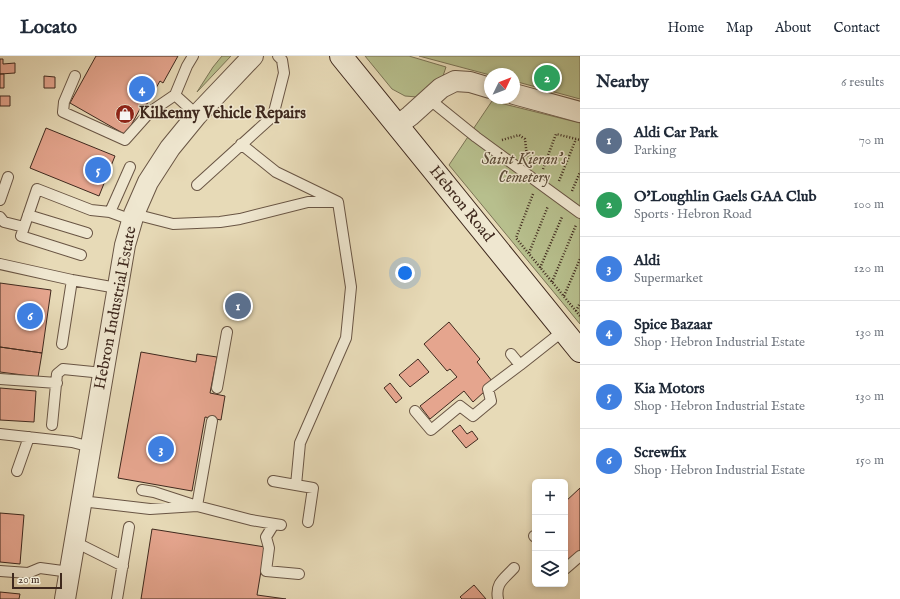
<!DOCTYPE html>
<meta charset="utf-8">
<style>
:root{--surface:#fff;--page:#f6f6f7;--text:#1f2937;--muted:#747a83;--line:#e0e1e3;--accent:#b45309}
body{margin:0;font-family:"IM FELL English",serif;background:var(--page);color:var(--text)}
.controls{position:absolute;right:12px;bottom:12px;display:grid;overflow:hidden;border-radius:6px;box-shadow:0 2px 6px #0003}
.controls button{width:36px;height:36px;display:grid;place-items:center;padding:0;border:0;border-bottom:1px solid var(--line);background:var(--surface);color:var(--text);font:20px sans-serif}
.compass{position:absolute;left:484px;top:12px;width:36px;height:36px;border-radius:50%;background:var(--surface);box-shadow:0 2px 6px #0003;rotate:47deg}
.scale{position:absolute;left:12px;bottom:10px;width:50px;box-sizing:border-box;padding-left:4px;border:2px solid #3f291e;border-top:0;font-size:11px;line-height:14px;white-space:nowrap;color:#3f291e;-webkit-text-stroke:3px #efe7d0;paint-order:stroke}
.you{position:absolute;left:405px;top:217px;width:14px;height:14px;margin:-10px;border:3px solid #fff;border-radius:50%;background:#1a73e8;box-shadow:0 0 0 6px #1a73e833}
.badge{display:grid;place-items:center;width:26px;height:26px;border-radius:50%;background:var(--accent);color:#fff;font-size:13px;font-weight:700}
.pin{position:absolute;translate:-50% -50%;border:2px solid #fff;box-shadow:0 1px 4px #0006}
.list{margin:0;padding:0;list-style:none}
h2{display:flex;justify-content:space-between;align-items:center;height:52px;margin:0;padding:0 16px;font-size:17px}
h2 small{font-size:13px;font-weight:400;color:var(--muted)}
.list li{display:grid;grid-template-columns:26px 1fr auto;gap:12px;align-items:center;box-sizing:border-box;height:64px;padding:0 16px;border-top:1px solid var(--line)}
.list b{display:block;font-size:15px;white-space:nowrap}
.list p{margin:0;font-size:13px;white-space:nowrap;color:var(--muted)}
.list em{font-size:13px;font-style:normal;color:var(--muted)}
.icon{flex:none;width:22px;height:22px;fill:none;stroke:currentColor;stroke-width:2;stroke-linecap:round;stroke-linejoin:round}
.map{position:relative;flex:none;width:580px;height:543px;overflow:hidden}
header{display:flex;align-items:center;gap:24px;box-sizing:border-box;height:56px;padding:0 20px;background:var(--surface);border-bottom:1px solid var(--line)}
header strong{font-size:19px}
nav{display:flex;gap:22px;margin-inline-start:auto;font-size:14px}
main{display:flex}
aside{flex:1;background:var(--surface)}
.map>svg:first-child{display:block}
.green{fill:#b7bf8d;stroke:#7b7456}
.building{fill:#e5a58e;stroke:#3f291e}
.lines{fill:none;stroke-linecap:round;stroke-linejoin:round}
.lane-casing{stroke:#695544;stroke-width:12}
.street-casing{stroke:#695544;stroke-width:22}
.secondary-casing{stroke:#3f291e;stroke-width:24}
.path{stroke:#3f291e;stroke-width:2.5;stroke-dasharray:1 2;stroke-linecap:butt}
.lane{stroke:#efe7d0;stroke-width:10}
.street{stroke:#efe7d0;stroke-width:20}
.secondary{stroke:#efe7d0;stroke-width:22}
.labels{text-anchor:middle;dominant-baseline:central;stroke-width:3;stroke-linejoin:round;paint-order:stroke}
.poi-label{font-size:16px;font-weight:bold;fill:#3f291e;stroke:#efe7d0;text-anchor:start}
.park-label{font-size:16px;font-style:italic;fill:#5d4e3a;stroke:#efe7d0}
.street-label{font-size:16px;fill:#3f291e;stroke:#efe7d0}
</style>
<header>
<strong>Locato</strong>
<nav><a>Home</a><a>Map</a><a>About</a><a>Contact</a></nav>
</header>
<main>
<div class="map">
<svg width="580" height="543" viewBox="0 0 580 543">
<rect width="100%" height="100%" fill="#e7dab7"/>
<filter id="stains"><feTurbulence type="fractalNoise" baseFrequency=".005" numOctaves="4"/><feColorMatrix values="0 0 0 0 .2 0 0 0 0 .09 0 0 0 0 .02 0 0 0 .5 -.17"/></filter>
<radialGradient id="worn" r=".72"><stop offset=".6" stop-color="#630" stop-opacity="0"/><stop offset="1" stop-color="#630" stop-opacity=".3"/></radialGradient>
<!-- green -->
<path class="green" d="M222,0h9l-34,36 16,-25z
M365,0h44l37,11 -3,9 -12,8 -14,13 -12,-1 -13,-7z
M419,0h161v43l-66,-18v-7h-24v1z
M492,45l88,22v201l-131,-159z"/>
<!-- building -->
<path class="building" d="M96,0h82l-15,27 -3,-2 -16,28 -3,-2 -15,28 -56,-32z
M0,3h3v5l12,-1v10l-15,1z
M0,18h4v14h-4z
M44,20l11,1v11h-11z
M0,40h10v10h-10z
M46,72l69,28 -16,40 -69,-28z
M0,227l51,7 -9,63 -42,-6z
M449,266l31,37 -3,3 15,19 -9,8 2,2 -12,11 -9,-11 -34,28 -10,-13 37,-29 -7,-8 -3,2 -23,-27z
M0,291l42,6 -4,24 -38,-5z
M141,296l55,10 1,-8 20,3 -7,36 15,3 -4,24 -16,-3 -13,74 -74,-13z
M418,303l11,13 -19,15 -11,-12z
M390,327l12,15 -6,5 -12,-15z
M0,332l36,3 -2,31 -34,-2z
M460,369l7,9 5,-3 6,8 -12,9 -14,-17z
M580,432v62l-11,11 -4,-5v-54z
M0,457l24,2 -4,49 -20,-2z
M152,473l113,18 -8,48 29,4h-145z
M474,529l12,14h-24l-2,-2z
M0,536l20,2 -1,5h-19z"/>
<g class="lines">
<defs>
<path id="lane" d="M193,0l-6,10 -12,29 22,20
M75,20l-11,26 -1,10 62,28 25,-28 25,-17
M429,43l47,38 104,76
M241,88l35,28 62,30 13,85 -5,51 -46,105 -4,42
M130,111l-20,45 22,8
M197,129l76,-69 11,-43 -2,-13 -4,-4
M0,144l8,-23
M134,158l39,10 47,-2 20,-3 68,-17h26
M28,159l59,18
M0,161l4,5 20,5
M81,199l-60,-19 16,-47 54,21 19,2
M0,208l72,16 45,8
M62,288l10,-64
M511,298l9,11 43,-34
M0,323l57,4
M217,332l10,-56
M415,355l16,19 29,-24 13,10 18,-15 -3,-12 32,-24
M52,369l5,-51 6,-5 40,4
M0,378l72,8 19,5
M17,415l12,-34
M273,425l40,7 -5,34
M142,434l12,2 43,14 15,-85
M81,445l69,8 47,-3 54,14 30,5
M274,468l-8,13 3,11 -3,23 33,3
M534,480l1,1
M75,486l48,24
M565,513l15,-13
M0,515l28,2 12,-5 30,4
M117,543l12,-72
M498,543c-3,-16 6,-20 16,-31"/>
<path id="street" d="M514,38l66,18
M398,69l12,-9 31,-28 14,-7 15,1 20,6
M65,543l60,-354 9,-31 14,-32 22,-34 27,-33 56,-59"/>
<path id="secondary" d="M341,0l239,295"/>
</defs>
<!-- lane casing -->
<use href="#lane" class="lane-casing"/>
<!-- street casing -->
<use href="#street" class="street-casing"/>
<!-- secondary casing -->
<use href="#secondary" class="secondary-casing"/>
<!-- path -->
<path class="path" d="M502,84l17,-5 6,4 2,18
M543,113l13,-35 24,6
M559,125l17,-42
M572,135l8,-19
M533,138l-17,44 64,78
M529,197l19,-47
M540,212l22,-51
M552,226l24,-57
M564,240l16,-37
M576,255l4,-8"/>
<!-- lane -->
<use href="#lane" class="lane"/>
<!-- street -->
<use href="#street" class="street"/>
<!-- secondary -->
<use href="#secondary" class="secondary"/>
</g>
<!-- icons -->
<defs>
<symbol id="shop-disc" viewBox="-11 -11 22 22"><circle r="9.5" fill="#8f2418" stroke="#efe7d0"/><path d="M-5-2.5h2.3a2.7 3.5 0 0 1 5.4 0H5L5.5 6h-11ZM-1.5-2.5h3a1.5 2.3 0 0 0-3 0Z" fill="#fff"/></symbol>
</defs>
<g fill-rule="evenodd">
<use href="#shop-disc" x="114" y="47" width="22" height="22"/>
</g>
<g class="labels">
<!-- poi labels -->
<g class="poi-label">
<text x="139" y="58">Kilkenny Vehicle Repairs</text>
</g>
<!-- park labels -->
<g class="park-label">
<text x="524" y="104">Saint Kieran's<tspan x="524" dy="18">Cemetery</tspan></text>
</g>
<!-- street labels -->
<g class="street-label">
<text transform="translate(461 148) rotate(51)">Hebron Road</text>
<text transform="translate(116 252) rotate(-79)">Hebron Industrial Estate</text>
</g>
</g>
<rect width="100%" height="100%" filter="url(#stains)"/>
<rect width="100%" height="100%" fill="url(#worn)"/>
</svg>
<div class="controls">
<button>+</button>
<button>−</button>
<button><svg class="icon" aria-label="layers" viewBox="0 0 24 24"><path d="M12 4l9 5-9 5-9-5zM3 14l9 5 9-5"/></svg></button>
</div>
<svg class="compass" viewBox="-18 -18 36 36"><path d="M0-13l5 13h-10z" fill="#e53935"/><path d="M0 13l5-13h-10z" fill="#747a83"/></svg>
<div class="scale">20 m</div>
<div class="you"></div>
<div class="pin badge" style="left:238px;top:250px;background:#5c6f8a">1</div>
<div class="pin badge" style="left:547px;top:22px;background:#2e9e5b">2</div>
<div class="pin badge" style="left:161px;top:393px;background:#3f7fe0">3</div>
<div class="pin badge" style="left:142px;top:33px;background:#3f7fe0">4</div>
<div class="pin badge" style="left:98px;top:114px;background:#3f7fe0">5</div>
<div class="pin badge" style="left:30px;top:260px;background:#3f7fe0">6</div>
</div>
<aside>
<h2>Nearby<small>6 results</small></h2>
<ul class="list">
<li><span class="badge" style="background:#5c6f8a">1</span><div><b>Aldi Car Park</b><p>Parking</p></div><em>70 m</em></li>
<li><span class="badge" style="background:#2e9e5b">2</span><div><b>O'Loughlin Gaels GAA Club</b><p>Sports · Hebron Road</p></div><em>100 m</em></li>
<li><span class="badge" style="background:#3f7fe0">3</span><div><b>Aldi</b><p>Supermarket</p></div><em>120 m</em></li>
<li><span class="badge" style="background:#3f7fe0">4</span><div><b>Spice Bazaar</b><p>Shop · Hebron Industrial Estate</p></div><em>130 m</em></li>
<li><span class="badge" style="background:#3f7fe0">5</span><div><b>Kia Motors</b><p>Shop · Hebron Industrial Estate</p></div><em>130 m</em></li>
<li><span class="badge" style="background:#3f7fe0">6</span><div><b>Screwfix</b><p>Shop · Hebron Industrial Estate</p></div><em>150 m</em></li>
</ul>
</aside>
</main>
